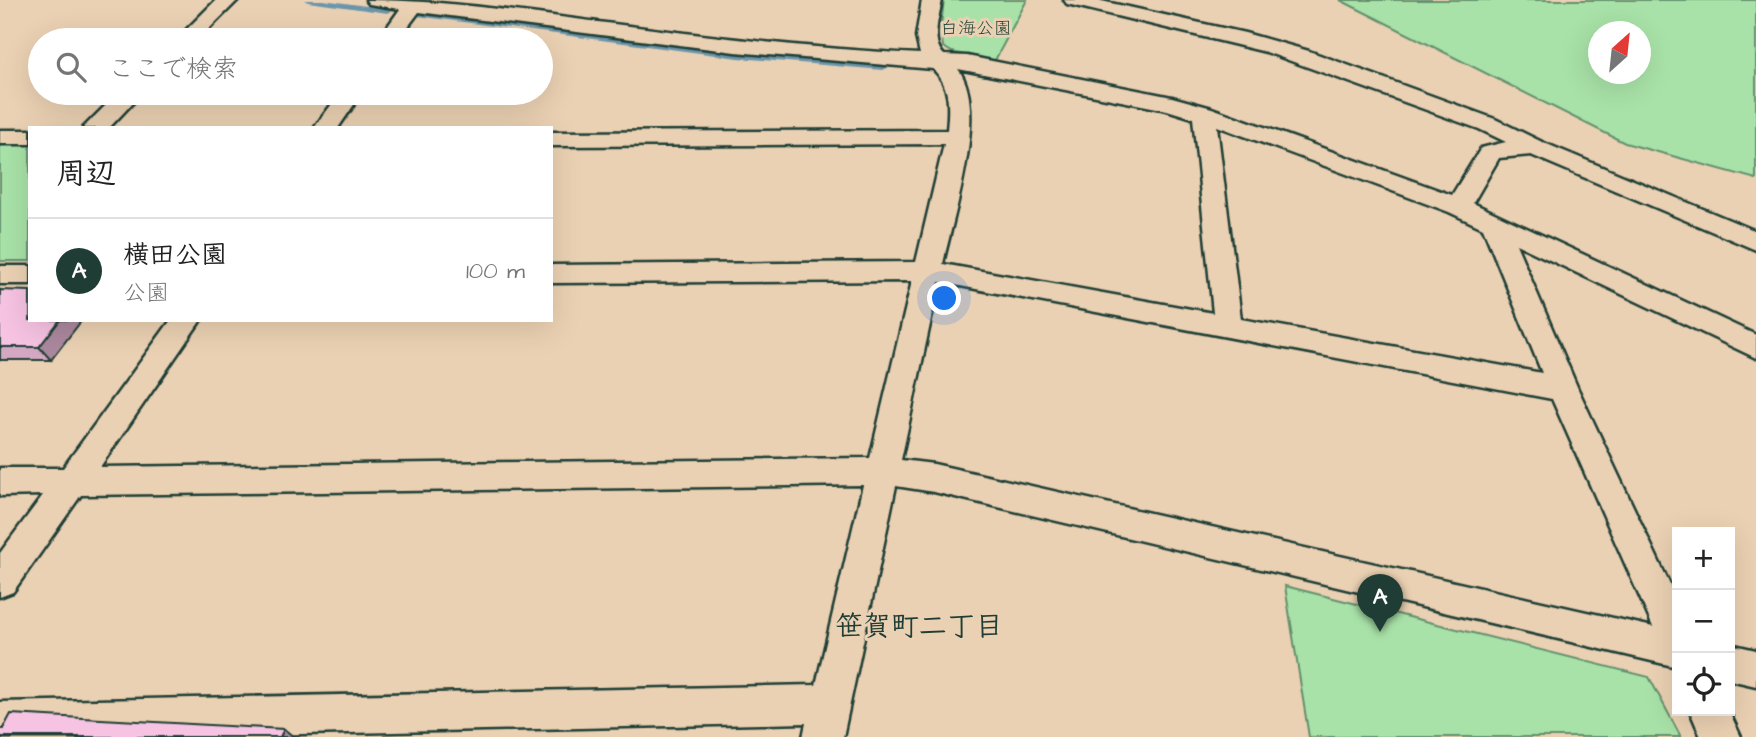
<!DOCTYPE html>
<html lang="ja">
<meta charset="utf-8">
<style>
:root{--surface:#fff;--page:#f6f6f6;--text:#222;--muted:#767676;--line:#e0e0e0;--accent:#1f3d34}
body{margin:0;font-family:"Architects Daughter","Klee One",sans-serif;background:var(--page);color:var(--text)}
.controls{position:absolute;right:21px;bottom:21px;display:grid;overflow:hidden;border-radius:0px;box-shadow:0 7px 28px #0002}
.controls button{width:63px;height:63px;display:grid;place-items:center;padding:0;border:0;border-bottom:2px solid var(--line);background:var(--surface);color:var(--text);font:35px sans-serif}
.compass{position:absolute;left:1588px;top:21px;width:63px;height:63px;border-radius:50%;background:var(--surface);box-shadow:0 7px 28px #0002;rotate:27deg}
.you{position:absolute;left:945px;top:299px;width:24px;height:24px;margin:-18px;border:5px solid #fff;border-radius:50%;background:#1a73e8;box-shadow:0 0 0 10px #1a73e833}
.badge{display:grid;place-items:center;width:46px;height:46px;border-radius:50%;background:var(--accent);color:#fff;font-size:23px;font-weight:700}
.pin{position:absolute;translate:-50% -58px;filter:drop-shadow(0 2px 4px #0008)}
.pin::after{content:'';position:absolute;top:37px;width:24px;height:21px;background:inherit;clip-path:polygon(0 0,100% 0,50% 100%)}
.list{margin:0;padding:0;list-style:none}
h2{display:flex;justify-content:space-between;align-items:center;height:91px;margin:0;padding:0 28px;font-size:30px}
h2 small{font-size:23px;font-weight:400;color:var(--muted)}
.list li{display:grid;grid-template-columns:46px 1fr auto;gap:21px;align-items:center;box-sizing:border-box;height:105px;padding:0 28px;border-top:2px solid var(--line)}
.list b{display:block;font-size:26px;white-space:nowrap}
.list p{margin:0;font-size:23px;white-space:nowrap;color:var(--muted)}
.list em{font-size:23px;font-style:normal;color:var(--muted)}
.icon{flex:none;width:38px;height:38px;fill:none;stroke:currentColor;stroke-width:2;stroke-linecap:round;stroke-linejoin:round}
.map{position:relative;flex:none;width:1756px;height:737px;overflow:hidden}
.search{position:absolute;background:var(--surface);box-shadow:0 7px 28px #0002;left:28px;top:28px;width:525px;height:77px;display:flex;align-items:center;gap:18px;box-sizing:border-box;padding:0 24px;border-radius:38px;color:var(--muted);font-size:26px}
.panel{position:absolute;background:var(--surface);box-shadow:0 7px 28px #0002;left:28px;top:126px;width:525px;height:196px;border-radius:0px}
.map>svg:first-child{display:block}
.green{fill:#a8e2a8;stroke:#64906e;stroke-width:2;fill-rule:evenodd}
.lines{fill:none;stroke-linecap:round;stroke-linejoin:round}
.stream{fill:#6b95ab;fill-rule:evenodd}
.street-casing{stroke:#1f3d34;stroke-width:5}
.street{fill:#ebd1b3;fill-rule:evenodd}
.wall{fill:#d4a8c2;stroke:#1f3d34;stroke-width:2}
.shaded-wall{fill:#ac889e;stroke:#1f3d34;stroke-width:2}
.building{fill:#f6c3e2;stroke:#1f3d34;stroke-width:2}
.labels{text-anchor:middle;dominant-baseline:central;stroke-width:6;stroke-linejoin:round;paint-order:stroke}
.far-park-label{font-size:18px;fill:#26453a;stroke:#ebd1b3}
.near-neighbourhood-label{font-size:28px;font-weight:bold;fill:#1f3d34;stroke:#ebd1b3}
</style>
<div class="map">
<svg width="1756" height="737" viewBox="0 0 1756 737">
<rect width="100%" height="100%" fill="#ebd1b3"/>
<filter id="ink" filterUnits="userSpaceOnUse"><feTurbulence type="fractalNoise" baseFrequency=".0143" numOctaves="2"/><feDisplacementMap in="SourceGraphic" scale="14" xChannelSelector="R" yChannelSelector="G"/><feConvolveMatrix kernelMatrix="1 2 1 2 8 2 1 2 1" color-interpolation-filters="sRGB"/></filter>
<g filter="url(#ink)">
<!-- green -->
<path class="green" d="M944,0h83l-33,62 -42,-10 -9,-5 -2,-22z
M1340,0h416v179l-131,-36zM1598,32h42v42h-42z
M0,144h30v117h-30z
M1285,586l364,91 32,60h-372z"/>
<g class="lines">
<!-- stream -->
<path class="stream" d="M304,0h19l65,9 4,2 -4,2 -80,-11z
M414,12l324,42 145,12 4,2 -4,2 -145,-12 -321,-42 -4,-2z"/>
<defs>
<path id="street" d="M216,0h22l-40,40h-22z
M366,0c78,0 155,12 232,22 107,14 214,27 322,32l-4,-17 6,-37h20c-3,17 -12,41 2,55l23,1 205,41 40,11 240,87 29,-47 25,-6 -27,-13 -213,-77 -199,-48 -3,-4h33l148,33 64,18 186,68 47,23 214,89v19l-225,-95 -32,3 -26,45 283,132v23l-240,-114 62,145 99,211v67l-743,-175 -38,-6 -53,251h-40l3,-14 -646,14h-160v-35l816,-17 47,-200 -782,10 -68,97 -13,5v-44l43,-58 -43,1v-28h63l108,-148h30l-101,147 770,-9 42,-177 -361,2v-18l365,-3 28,-118 -393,2v-14l396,-2c2,-22 4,-44 -14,-61l-198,-17 -316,-40 -21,28h-20l22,-31 -31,-5zM958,69l209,41 26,8 20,195 -270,-49c10,-48 46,-155 15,-195zM1217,126l232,86 34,16 59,145 -301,-54zM939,282l613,117 101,228 -719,-163 -33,-4z
M118,93h24l-33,35h-26z
M340,93h22l-24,35h-24z
M0,130h30v14h-30z
M0,266h30v18h-30z
M1730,644l26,6v36l-26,-6z
M1690,711h39l12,26h-40z"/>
</defs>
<!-- street casing -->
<use href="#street" class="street-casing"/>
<!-- street -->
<use href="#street" class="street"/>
</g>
<!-- wall -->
<path class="wall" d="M0,290l51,70h-51z"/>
<!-- shaded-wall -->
<path class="shaded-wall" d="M60,320h22l-31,40 -12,-13z
M284,729l10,8h-14z"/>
<!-- building -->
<path class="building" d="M0,290l30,1v29h30l-21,27h-39z
M11,714l273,15 -4,8h-280v-8h3z"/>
</g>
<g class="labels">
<!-- far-park labels -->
<g class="far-park-label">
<text x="976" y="28">白海公園</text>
</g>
<!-- near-neighbourhood labels -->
<g class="near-neighbourhood-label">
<text x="919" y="626">笹賀町二丁目</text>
</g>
</g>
</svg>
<div class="controls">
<button>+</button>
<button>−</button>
<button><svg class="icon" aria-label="locate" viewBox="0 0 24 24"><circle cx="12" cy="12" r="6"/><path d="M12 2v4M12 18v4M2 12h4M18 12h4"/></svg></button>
</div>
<svg class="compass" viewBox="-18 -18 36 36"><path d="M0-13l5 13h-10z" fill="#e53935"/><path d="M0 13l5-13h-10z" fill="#767676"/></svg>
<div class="you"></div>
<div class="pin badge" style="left:1380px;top:632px">A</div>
<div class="search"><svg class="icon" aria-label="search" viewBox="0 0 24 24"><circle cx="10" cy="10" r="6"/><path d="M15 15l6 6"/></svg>ここで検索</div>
<section class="panel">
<h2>周辺<small></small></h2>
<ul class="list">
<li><span class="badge">A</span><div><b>横田公園</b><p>公園</p></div><em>100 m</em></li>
</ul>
</section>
</div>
